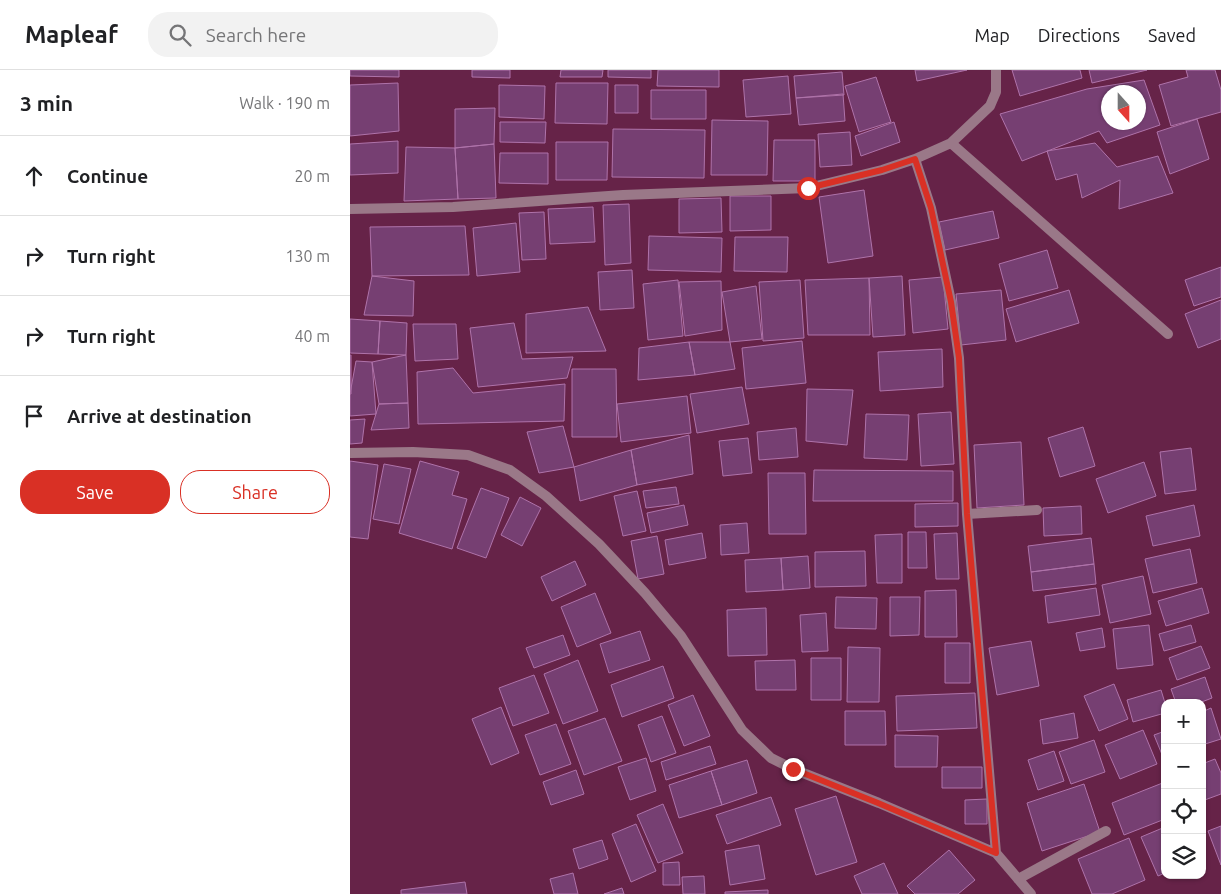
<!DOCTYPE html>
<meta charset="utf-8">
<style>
:root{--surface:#fff;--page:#f2f2f2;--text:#202124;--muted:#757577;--line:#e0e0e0;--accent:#d93025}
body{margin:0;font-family:Ubuntu,sans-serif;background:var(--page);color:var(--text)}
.controls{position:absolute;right:15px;bottom:15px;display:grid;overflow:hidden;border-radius:10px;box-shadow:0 1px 4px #0004}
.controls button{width:45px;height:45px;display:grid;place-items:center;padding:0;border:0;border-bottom:1px solid var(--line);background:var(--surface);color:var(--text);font:25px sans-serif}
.compass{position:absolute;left:751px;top:15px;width:45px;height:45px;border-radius:50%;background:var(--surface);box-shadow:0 1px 4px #0004;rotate:159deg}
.stop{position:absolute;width:15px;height:15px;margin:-11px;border:4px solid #d93025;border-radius:50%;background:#fff}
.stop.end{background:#d93025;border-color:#fff;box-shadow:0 1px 5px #0008}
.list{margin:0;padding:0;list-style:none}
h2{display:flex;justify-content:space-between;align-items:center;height:65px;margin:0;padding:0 20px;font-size:21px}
h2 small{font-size:16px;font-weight:400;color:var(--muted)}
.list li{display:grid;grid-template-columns:32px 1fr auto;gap:15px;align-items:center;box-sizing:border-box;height:80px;padding:0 20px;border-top:1px solid var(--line)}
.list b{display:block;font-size:19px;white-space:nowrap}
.list em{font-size:16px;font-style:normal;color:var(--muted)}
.actions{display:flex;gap:10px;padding:15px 20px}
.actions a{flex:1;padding:11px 0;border:1px solid var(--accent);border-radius:20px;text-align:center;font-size:18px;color:var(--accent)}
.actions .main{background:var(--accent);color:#fff}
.icon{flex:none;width:28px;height:28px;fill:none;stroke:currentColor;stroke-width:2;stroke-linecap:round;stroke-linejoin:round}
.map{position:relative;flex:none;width:871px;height:824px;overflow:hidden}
header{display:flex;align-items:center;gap:30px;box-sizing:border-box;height:70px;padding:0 25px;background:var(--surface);border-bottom:1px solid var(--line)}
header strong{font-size:24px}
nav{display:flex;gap:28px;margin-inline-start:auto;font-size:18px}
.search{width:350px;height:45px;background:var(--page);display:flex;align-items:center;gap:12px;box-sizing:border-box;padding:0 18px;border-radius:20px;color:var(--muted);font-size:19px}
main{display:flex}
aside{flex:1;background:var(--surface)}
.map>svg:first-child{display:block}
.building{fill:#763f72;stroke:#af73aa;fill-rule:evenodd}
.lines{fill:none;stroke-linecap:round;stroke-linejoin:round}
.street{stroke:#9a7888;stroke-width:10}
.route{stroke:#d93025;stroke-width:6}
</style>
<header>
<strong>Mapleaf</strong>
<div class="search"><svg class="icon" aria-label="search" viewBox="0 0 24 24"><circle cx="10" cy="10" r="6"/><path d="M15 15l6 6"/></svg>Search here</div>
<nav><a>Map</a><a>Directions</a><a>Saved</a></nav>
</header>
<main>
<aside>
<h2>3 min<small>Walk · 190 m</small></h2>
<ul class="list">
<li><svg class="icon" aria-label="ahead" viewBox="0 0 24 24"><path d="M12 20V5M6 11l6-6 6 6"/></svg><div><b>Continue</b></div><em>20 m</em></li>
<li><svg class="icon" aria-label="right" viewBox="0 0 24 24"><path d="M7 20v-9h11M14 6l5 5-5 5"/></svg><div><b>Turn right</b></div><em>130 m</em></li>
<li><svg class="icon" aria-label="right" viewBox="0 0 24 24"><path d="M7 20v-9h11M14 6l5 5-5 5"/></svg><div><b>Turn right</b></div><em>40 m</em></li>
<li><svg class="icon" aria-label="arrive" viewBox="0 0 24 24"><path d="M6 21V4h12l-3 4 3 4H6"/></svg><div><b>Arrive at destination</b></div></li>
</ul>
<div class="actions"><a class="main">Save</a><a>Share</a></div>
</aside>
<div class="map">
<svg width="871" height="824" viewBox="0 0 871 824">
<rect width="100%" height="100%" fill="#662348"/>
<!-- building -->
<path class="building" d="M0,0h49v7l-49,-1z
M122,0h38v8l-38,-1z
M211,0h42l-1,7h-42z
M258,0h43v8l-43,-1z
M308,0h61v17l-62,-1z
M565,0h52l-50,11z
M662,0h68l2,8 -62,18z
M739,0h58l-55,13z
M836,0h29l6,20v22l-50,14 -12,-41 29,-8z
M492,2l2,23 -48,3 -2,-22z
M438,6l3,38 -45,3 -3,-37z
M526,7l15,45 -32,10 -14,-46z
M794,10l16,45 -53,18 -8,-12 -77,30 -22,-47 87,-25zM758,22h30v30h-30z
M48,13l1,48 -49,5v-51z
M206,13h52l-1,41 -52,-1z
M149,15l46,1 -1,33 -45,-2z
M265,15h23v28h-23z
M301,20h55v29h-55z
M493,24l2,27 -46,4 -3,-27z
M145,38l-1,36 -39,4v-39z
M847,49l12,40 -39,15 -13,-42z
M362,50l56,1 -1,54h-56z
M150,52h46l-1,21 -45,-1z
M544,52l6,20 -39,14 -6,-20z
M263,59l92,1 -1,48 -92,-1z
M500,62l2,33 -32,2 -2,-33z
M424,70h41v41h-42z
M48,71v32l-48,2v-31z
M206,72h52l-1,38h-51z
M745,73l22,24 41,-11 15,37 -54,16 1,-29 -38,18 -5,-24 -21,6 -9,-29z
M144,74l2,54 -38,1 -3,-51z
M56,77l49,1 3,51 -54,2z
M150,83h48v31l-49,-1z
M514,120l9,66 -45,7 -9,-66z
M380,126h41v34l-41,1z
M371,128l1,34 -43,1v-34z
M279,134l2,59 -26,2 -2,-60z
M243,137l2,35 -45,2 -2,-35z
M643,141l6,27 -54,12 -6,-28z
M194,142l2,47 -24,1 -3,-47z
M166,153l4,49 -43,4 -4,-48z
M115,156l4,49 -97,1 -2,-49z
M299,166l73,2 -1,34 -73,-2z
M385,167h53l-1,35 -53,-1z
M697,180l11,38 -49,13 -10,-37z
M871,197v30l-27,9 -9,-26z
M282,200l2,38 -34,2 -2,-38z
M22,206l42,5 -1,35 -49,-1z
M552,206l3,59 -32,2 -4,-59z
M593,207l5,52 -35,4 -4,-53z
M519,208l1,57h-62l-3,-55z
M328,210l5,56 -35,4 -5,-56z
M450,210l4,58 -41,3 -4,-59z
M371,211l1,49 -37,6 -6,-54z
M406,216l6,53 -32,3 -8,-50z
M651,220l5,50 -45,5 -5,-51z
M719,220l10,33 -63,19 -10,-33z
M871,230v39l-23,9 -13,-34z
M238,237l18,44 -80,2v-39z
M0,249l30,2 -2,33 -28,-1z
M30,251l27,2 -1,32 -28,-1z
M164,253l8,36 51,-2 -6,21 -89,9 -8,-59z
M63,254h43l2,35 -43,2z
M452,271l4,42 -60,6 -4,-41z
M339,272h41l5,27 -40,6z
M339,272l6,33 -57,5 1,-32z
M592,279l1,38 -63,4 -2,-39z
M0,285h1v39h-1z
M56,285l2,48 -29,1 -7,-42z
M6,291l16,1 4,52 -26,2v-22z
M103,298l20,25 92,-9 -1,37 -146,3 -1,-52z
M222,299h44l1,68h-45z
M392,317l7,37 -52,9 -7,-39z
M457,319l46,1 -6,55 -41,-4z
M337,326l4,37 -70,9 -4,-38z
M58,333l1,25 -38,2 8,-26z
M601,342l3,52 -33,2 -3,-52z
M516,344l43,1 -2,45 -43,-2z
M15,349l-3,24 -12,1v-24z
M213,356l11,41 -35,6 -12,-41z
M733,357l12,39 -35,11 -12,-39z
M446,358l2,29 -39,3 -2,-28z
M339,365l4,39 -56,11 -6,-35z
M398,368l4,35 -29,3 -4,-35z
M671,372l3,63 -47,3 -3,-63z
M841,378l5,42 -31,4 -5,-42z
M281,380l6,35 -57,16 -6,-34z
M0,391l28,4 -10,74 -18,-2z
M70,391l39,11 -7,23 15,4 -15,50 -53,-16z
M794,392l12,34 -48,17 -12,-34z
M34,394l27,5 -12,55 -26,-5z
M464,400l139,1v30h-140z
M418,403h37l1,61h-37z
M326,417l3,17 -33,4 -3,-17z
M131,418l28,10 -23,60 -29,-10z
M287,421l9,40 -23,5 -9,-40z
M170,427l21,11 -19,38 -21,-11z
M608,433v23l-43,1v-23z
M334,435l4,20 -37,8 -4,-20z
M844,435l6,31 -47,10 -7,-30z
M731,436l1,28 -38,2 -1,-28z
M397,453l2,30 -28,2 -1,-30z
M558,462h18l1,36h-19z
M352,463l4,25 -37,7 -4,-25z
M607,463l2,46h-23l-2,-45z
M552,464v49h-25l-2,-48z
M307,466l7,38 -26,5 -7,-38z
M741,468l3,26 -63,8 -3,-26z
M840,479l7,34 -44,10 -8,-34z
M515,481l1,35 -51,1v-35z
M458,486l2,32 -27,2 -2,-32z
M431,488l2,32 -37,2 -1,-32z
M225,491l11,24 -34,16 -11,-24z
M744,494l2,20 -63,7 -2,-19z
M793,506l8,38 -41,9 -8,-38z
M746,518l4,27 -52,8 -3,-27z
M852,518l7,25 -43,13 -8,-25z
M606,520l1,47h-32v-46z
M245,523l16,40 -34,14 -16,-40z
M486,527l41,1 -1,31 -41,-1z
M540,527h30l-1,38 -29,1z
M416,538l1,47 -39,1 -1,-46z
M476,543l2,38 -26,1 -2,-37z
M799,555l4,40 -36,4 -4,-40z
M841,555l5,17 -32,9 -5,-17z
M752,558l3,19 -25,4 -4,-18z
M290,561l10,29 -41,13 -9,-29z
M213,565l7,20 -36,13 -8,-20z
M681,571l8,45 -42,9 -8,-47z
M595,573h25v40h-25z
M851,576l9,22 -33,12 -8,-22z
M498,577l32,1 -1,54h-32z
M461,588h30v42h-30z
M228,590l20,51 -35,13 -19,-50z
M445,590l1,30h-40l-1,-29z
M313,596l11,32 -52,19 -11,-32z
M184,605l15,38 -36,13 -14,-38z
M855,607l7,21 -13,5h-23l-5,-14z
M764,614l14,35 -29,12 -15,-35z
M811,620l4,13v10l-32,9 -6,-22z
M625,623l2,35 -80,3 -1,-35z
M343,625l17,41 -26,10 -16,-41z
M151,637l18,46 -28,12 -19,-46z
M861,638l10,31 -19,6v-33z
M495,641h40l1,34h-41z
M724,643l4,25 -35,6 -3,-24z
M312,646l14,37 -25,9 -13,-37z
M255,648l17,43 -38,14 -16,-44z
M206,654l15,40 -31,11 -15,-40z
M793,660l14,34 -37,15 -15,-34z
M815,661v25l-2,1 -9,-22z
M545,665l43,1 -1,31h-42z
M744,670l11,32 -34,12 -12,-32z
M360,676l6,18 -50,16 -5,-18z
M704,681l10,30 -26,9 -10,-30z
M296,688l10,33 -26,9 -12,-33z
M865,689l6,14v21l-19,7v-37z
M397,690l10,33 -35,12 -11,-34z
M592,697h40v21h-40z
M226,700l8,24 -33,11 -8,-23z
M361,701l11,34 -43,13 -10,-33z
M815,712v37l-41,16 -12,-32z
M734,714l16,48 -58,19 -15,-48z
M486,726l21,66 -41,13 -21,-66z
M421,727l10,28 -54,19 -11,-29z
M637,729v25h-22v-24z
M313,734l20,49 -25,10 -21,-48z
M286,754l20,47 -25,11 -19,-48z
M871,756v39l-13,-34z
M815,757v46l-7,3 -17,-39z
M779,768l16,42 -33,14h-20l-14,-35z
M252,770l6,19 -29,10 -6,-20z
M409,775l6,34 -35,6 -5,-34z
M599,780l26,30 -17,14h-43l-8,-8z
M329,792l1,23h-17v-22z
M534,793l14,31h-36l-8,-18z
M223,803l5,21h-24l-4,-15z
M354,806l1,18h-22l-1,-17z
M115,812l2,12h-66v-4z
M272,818l2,6h-20z
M418,820v4h-43v-2z"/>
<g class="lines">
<!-- street -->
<path class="street" d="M601,73l217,191
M565,89l36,-16 39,-37 6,-14v-22
M0,139l103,-2 170,-12 185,-7 74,-18 33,-11 16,49 20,93 8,57 8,156 29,339
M0,383l63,-1 55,3 42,15 36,26 53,48 46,49 36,43 61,94 29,28 22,11 86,34 117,50 35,41
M617,444l70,-4
M668,809l88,-48"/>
</g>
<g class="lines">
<!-- route -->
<path class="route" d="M443,699l85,34 118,50 -29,-339 -8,-156 -8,-56 -20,-94 -16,-49 -33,11 -74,18"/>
</g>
</svg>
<div class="controls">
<button>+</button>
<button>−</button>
<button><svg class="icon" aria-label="locate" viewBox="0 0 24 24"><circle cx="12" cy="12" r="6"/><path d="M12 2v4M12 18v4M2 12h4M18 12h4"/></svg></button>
<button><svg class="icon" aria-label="layers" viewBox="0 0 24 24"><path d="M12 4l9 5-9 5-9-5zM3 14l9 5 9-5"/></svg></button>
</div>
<svg class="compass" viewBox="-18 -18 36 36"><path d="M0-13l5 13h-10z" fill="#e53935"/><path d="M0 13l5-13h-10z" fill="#757577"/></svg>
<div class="stop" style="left:458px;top:118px"></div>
<div class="stop end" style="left:443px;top:699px"></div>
</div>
</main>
